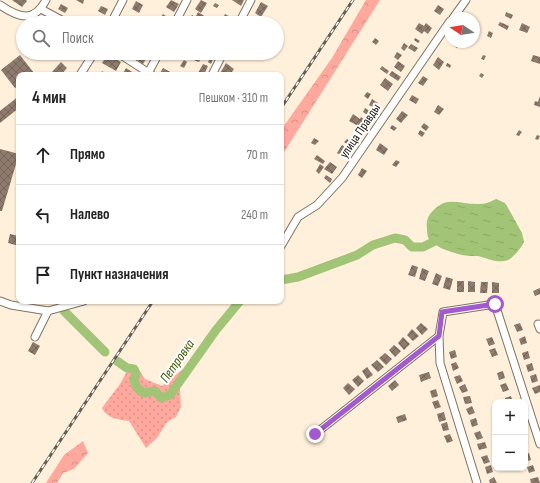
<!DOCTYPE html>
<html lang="ru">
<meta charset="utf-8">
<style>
:root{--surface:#fff;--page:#f6f6f6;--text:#222;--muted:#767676;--line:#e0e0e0}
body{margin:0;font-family:"Sofia Sans Condensed",sans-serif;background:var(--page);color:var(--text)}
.controls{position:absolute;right:12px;bottom:12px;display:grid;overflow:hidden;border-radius:8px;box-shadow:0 1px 3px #0004}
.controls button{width:36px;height:36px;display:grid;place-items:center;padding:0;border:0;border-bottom:1px solid var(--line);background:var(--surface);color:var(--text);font:20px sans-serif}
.compass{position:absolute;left:444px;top:12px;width:36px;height:36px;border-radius:50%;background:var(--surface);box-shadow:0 1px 3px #0004;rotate:282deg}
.stop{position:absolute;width:12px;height:12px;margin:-9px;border:3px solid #a25ace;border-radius:50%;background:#fff}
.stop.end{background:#a25ace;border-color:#fff;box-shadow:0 1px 4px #0008}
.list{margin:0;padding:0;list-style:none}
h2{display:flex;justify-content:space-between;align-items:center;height:52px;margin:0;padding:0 16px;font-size:17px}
h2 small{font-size:13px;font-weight:400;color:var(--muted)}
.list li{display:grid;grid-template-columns:26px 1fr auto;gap:12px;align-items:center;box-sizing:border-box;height:60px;padding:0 16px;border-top:1px solid var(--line)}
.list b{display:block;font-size:15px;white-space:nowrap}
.list em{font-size:13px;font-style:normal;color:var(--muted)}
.icon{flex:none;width:22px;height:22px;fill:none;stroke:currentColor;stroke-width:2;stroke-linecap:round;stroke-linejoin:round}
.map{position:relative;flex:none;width:540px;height:483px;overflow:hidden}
.search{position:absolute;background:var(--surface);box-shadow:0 1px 3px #0004;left:16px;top:16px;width:268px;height:44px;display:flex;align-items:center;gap:10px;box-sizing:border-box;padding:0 14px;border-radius:22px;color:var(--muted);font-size:15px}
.panel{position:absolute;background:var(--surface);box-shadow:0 1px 3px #0004;left:16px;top:72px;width:268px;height:232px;border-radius:8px}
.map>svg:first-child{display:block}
.grass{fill:url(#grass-dots)}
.forest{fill:url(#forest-crowns)}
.water{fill:url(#water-ripples)}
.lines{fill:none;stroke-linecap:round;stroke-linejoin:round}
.river{stroke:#a2c477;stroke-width:9}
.building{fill:url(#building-cross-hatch)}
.minor-casing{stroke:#807361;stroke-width:9}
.minor{stroke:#fff;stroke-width:7}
.rail-casing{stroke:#655d51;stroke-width:3}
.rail{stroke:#fff;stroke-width:1.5;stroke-dasharray:4.5;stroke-linecap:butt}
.route{stroke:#a25ace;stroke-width:5}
.labels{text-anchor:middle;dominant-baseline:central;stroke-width:4;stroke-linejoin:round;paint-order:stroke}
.street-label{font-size:13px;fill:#1c1710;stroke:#fff}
.water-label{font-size:14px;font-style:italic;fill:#3e5a04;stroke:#fff}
</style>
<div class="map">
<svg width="540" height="483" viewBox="0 0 540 483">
<defs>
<pattern id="grass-dots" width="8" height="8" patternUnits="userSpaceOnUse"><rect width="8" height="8" fill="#fea89e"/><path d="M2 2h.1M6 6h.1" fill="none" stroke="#d99087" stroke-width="1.8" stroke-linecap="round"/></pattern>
<pattern id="forest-crowns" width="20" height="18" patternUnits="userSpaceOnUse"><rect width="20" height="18" fill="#fea89e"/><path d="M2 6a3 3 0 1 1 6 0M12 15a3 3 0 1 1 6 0" fill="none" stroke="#d99087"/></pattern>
<pattern id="water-ripples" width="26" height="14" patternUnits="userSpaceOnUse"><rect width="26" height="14" fill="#a2c477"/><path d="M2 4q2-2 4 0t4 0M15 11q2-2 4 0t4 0" fill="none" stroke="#8ba866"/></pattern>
<pattern id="building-cross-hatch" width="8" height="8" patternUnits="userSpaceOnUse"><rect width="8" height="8" fill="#8f7b6e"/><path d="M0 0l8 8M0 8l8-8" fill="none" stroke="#746459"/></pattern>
</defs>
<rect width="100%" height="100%" fill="#fff0db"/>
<!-- grass -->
<path class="grass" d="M137,367l8,12 17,7 21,-17 -3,20 1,18 -5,10 -9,5 -10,16 -11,10 -17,-27c-10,-1 -23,-3 -27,-13l18,-24 6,-11z"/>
<!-- forest -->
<path class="forest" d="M366,0h14l-99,157v-27l51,-72z
M83,441l5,12 -14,16 -11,4 -6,10h-11l18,-28z"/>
<!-- water -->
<path class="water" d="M496,199l9,4 2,3 15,27 2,9c-3,6 -10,15 -16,18 -11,4 -21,-2 -30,-4 -5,0 -11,0 -16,-1 -9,-2 -31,-9 -34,-18 -1,-3 -1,-7 -1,-9 -2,-10 5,-18 13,-23 9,-7 27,0 39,-1 6,0 11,-2 17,-5z"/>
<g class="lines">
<!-- river -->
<path class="river" d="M281,280l17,-3 59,-22 16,-10 22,-7 10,2 7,7h11l10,-5
M59,301l5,10 41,41
M117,361l10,7 7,1 2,5 -2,6 3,8 7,5 11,-2 6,7 9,-3 46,-65 24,-29"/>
</g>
<!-- building -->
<path class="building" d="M12,0h14l1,1 -5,6z
M76,0h8l-1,4z
M171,0l8,4 -5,8 -8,-5z
M201,0l6,3 -6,10 -6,-4z
M232,0h12l-3,6z
M136,1l7,4 -4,8 -7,-4z
M261,2l7,4 -7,11 -6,-4z
M215,3l4,2 -2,3 -4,-2z
M61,4l7,4 -3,5 -7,-4z
M438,5l6,4 -4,6 -6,-4z
M101,6l7,3 -3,6 -7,-4z
M198,12l8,5 -2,4 -8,-5z
M506,12l7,3 -2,4 -6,-3z
M163,14l7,5 -2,4h-6l-4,-2z
M225,14l11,6 -2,3h-13z
M192,15l6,4 -2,4 -9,-1z
M78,17l5,3 -1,3h-7z
M127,18l9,5h-12z
M265,19l8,4h-10z
M500,22l9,4 -2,4 -9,-5z
M419,23l5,3 2,-3 6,5 -4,6 -4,-3 -2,3 -7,-5z
M522,23l8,4 -3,6 -8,-3z
M489,31l4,2 -2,5 -4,-2z
M375,38l4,3 -3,4 -4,-3z
M415,38l5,3 -2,2 -4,-3z
M454,42h6l-3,6 -4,-3z
M404,43l4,3 -4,5 -3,-3z
M411,44l7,4 -3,4 -7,-4z
M397,52l5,3 -4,5 -4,-3z
M170,53h12l-4,5z
M205,53h10l-2,4z
M108,54l13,8 -5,9 -14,-8z
M139,54l7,5 -3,5 -7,-5z
M194,54l7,4 -2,4 -8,-3z
M20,55l14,18 -3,2h-12v10l-4,3 -14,-18z
M483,55l3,1 -2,4 -3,-1z
M533,55l7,2v7l-9,-3z
M438,57l6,5 -5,8 -6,-5z
M210,58l3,1 -2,5 -3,-2z
M184,60l3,2 -3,6 -4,-2z
M398,61l7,5 -4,6 -7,-5z
M61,62l6,6 -6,7h-8l-2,-2z
M226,63l8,6 -4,6h-11z
M447,63l4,2 -1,3 -4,-2z
M203,64l5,2 -4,9h-3l-3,-2z
M382,66l7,5 -2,3 -7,-5z
M126,68l11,7h-15z
M163,68l11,6 -1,1h-14z
M102,71l6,4h-8z
M392,71l9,6 -3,4 -9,-6z
M481,73l3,2 -2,3 -3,-2z
M423,76l5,3 -5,7 -5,-3z
M385,78l8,6 -5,7 -8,-6z
M367,92l4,2 -3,5 -4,-3z
M412,95l7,4 -3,5 -7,-4z
M19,96v12l-19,15v-12z
M540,96v11l-6,-2 1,-4 3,1z
M372,99l6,4 -4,5 -5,-3z
M438,105l6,4 -5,6 -5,-3z
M365,108l8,5 -3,4 -7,-5z
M402,111l6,4 -7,8 -5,-4z
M353,114l7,5 1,-2 6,4 -5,7 -13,-7z
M424,123l5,4 -3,4 -5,-4z
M392,125l5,3 -3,3 -4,-3z
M420,130l5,3 -3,4 -4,-3z
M519,130l3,2 -3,4 -3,-1z
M537,135l3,1 -2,4 -3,-1z
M314,138l5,3 -4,4 -4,-2z
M347,139l6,4 -3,3 -6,-4z
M380,143l8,6 -4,6 -8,-5z
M342,145l6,4 -5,8 -6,-4z
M0,149l19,5 -17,57h-2z
M317,155l8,6 -2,3 -9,-5z
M396,160l4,2 -4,5 -4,-2z
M330,162l7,5 -5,7 -8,-5z
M320,164l4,3 -5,7 -3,-3z
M362,168l5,3 -5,7 -4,-3z
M326,175l6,4 -2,4 -6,-5z
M10,234l9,2v10l-11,-3z
M412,265l6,2 -3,10 -7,-2z
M422,268l7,3 -4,10 -6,-2z
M436,273l6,3 -4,10 -6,-2z
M446,277l7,2 -3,11 -7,-2z
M457,281h7v11h-7z
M468,281l7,1v10h-7z
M481,282h7l-1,11h-7z
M492,282l7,1v10h-7z
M540,288v6l-5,2 -2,-5z
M421,323l7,6 -6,6 -6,-7z
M520,323l3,7 -6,2 -3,-7z
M412,329l7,7 -6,5 -6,-6z
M525,336l2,7 -6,2 -2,-6z
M403,337l7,7 -6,6 -6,-7z
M492,337l3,7 -6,2 -3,-7z
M33,342l7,4 -5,9 -7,-4z
M394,345l7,6 -6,6 -6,-7z
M495,348l3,7 -6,2 -3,-7z
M455,350l2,7 -6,2 -2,-7z
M528,351l2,7 -6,2 -2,-7z
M385,353l7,6 -6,6 -7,-7z
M377,360l7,7 -6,5 -7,-7z
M456,362l3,6 -6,3 -2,-7z
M532,363l2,7 -6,2 -2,-7z
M367,367l6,8 -6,4 -5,-8z
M503,371l2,7 -6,2 -2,-7z
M429,372l2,6 -10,4 -2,-7z
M536,374l2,7 -6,2 -2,-7z
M358,375l6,6 -6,6 -6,-7z
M460,375l3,6 -6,3 -3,-7z
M395,380l4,5 -7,6 -4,-5z
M348,383l7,6 -6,6 -6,-7z
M506,383l3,7 -6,2 -3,-7z
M465,384l3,7 -6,2 -3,-6z
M540,385v7l-5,2 -3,-6z
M436,389l2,7 -6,2 -2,-7z
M470,396l2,7 -7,1 -2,-7z
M511,396l2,6h-7l-1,-4z
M438,400l3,7 -6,2 -3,-7z
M472,406l3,7 -6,2 -3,-6z
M444,412l2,8 -7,2 -2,-8z
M405,414l2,6 -9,3 -2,-6z
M476,418l2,7 -6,2 -2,-7z
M447,422l2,8 -6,1 -2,-7z
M480,431l3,7 -6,2 -3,-7z
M450,434l3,7 -6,2 -3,-7z
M525,441l3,9 -3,1z
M485,442l2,6 -8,2 -2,-6z
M529,453l2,7 -6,2v-8z
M487,455l3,7 -6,2 -3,-7z
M491,465l2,7 -6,2 -2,-7z
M533,465l2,6 -6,2 -2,-6z
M494,477l3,6h-7l-1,-3z
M538,477l2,6h-9l-1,-4z"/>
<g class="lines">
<defs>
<path id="minor" d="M0,5c19,13 34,18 46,-5
M41,9l26,14
M453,18l13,-18
M111,23l12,-23
M175,23l12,-23
M239,23l12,-23
M118,53l34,22
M80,75l14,-22
M147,75l12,-22
M212,75l11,-22
M281,246l17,-29 19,-12 25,-27 108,-157
M0,301l11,4 37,6 36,-10
M538,324l2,5
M35,337l13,-26
M315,434l124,-98
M477,483l-37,-120 -1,-27 4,-24 52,-8 45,140"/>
</defs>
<!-- minor casing -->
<use href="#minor" class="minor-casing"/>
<!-- minor -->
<use href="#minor" class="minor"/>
<defs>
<path id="rail" d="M281,108l72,-108
M32,483l121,-182"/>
</defs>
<!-- rail casing -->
<use href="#rail" class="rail-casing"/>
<!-- rail -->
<use href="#rail" class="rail"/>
</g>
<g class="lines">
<!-- route -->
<path class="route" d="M315,434l124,-98 3,-24 53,-8"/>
</g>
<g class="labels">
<!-- street labels -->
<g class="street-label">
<text transform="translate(360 131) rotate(-56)">улица Правды</text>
</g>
<!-- water labels -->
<g class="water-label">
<text transform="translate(177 361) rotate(-55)">Петровка</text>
</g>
</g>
</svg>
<div class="controls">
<button>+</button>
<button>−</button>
</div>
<svg class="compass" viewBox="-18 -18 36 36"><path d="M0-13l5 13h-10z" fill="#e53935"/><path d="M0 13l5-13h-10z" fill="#767676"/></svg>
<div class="stop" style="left:495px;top:304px"></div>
<div class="stop end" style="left:315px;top:434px"></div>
<div class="search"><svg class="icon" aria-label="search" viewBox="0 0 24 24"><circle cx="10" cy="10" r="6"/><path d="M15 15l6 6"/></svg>Поиск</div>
<section class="panel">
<h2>4 мин<small>Пешком · 310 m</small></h2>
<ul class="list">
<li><svg class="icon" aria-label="ahead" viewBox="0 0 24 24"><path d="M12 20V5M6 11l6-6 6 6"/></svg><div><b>Прямо</b></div><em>70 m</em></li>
<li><svg class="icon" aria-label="left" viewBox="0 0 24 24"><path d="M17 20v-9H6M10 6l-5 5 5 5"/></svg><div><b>Налево</b></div><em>240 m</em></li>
<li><svg class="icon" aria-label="arrive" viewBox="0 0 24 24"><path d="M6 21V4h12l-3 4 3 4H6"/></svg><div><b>Пункт назначения</b></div></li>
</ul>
</section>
</div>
